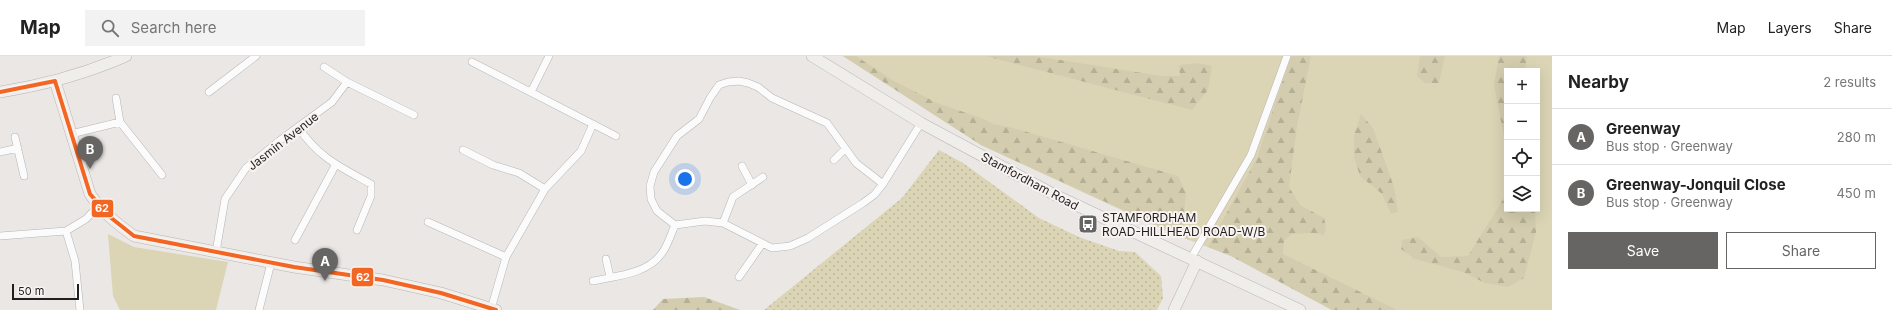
<!DOCTYPE html>
<meta charset="utf-8">
<style>
:root{--surface:#fff;--page:#f2f2f2;--text:#222;--muted:#767676;--line:#e0e0e0;--accent:#676564}
body{margin:0;font-family:Inter,sans-serif;background:var(--page);color:var(--text)}
.controls{position:absolute;right:12px;top:12px;display:grid;overflow:hidden;border-radius:0px;box-shadow:0 4px 16px #0002}
.controls button{width:36px;height:36px;display:grid;place-items:center;padding:0;border:0;border-bottom:1px solid var(--line);background:var(--surface);color:var(--text);font:20px sans-serif}
.scale{position:absolute;left:12px;bottom:10px;width:67px;box-sizing:border-box;padding-left:4px;border:2px solid #211f1e;border-top:0;font-size:11px;line-height:14px;white-space:nowrap;color:#211f1e;-webkit-text-stroke:3px #f8f3f1;paint-order:stroke}
.you{position:absolute;left:685px;top:123px;width:14px;height:14px;margin:-10px;border:3px solid #fff;border-radius:50%;background:#1a73e8;box-shadow:0 0 0 6px #1a73e833}
.badge{display:grid;place-items:center;width:26px;height:26px;border-radius:50%;background:var(--accent);color:#fff;font-size:13px;font-weight:700}
.pin{position:absolute;translate:-50% -33px;filter:drop-shadow(0 1px 2px #0008)}
.pin::after{content:'';position:absolute;top:21px;width:14px;height:12px;background:inherit;clip-path:polygon(0 0,100% 0,50% 100%)}
.list{margin:0;padding:0;list-style:none}
h2{display:flex;justify-content:space-between;align-items:center;height:52px;margin:0;padding:0 16px;font-size:17px}
h2 small{font-size:13px;font-weight:400;color:var(--muted)}
.list li{display:grid;grid-template-columns:26px 1fr auto;gap:12px;align-items:center;box-sizing:border-box;height:56px;padding:0 16px;border-top:1px solid var(--line)}
.list b{display:block;font-size:15px;white-space:nowrap}
.list p{margin:0;font-size:13px;white-space:nowrap;color:var(--muted)}
.list em{font-size:13px;font-style:normal;color:var(--muted)}
.actions{display:flex;gap:8px;padding:12px 16px}
.actions a{flex:1;padding:9px 0;border:1px solid var(--accent);border-radius:0px;text-align:center;font-size:14px;color:var(--accent)}
.actions .main{background:var(--accent);color:#fff}
.icon{flex:none;width:22px;height:22px;fill:none;stroke:currentColor;stroke-width:2;stroke-linecap:round;stroke-linejoin:round}
.map{position:relative;flex:none;width:1552px;height:254px;overflow:hidden}
header{display:flex;align-items:center;gap:24px;box-sizing:border-box;height:56px;padding:0 20px;background:var(--surface);border-bottom:1px solid var(--line)}
header strong{font-size:19px}
nav{display:flex;gap:22px;margin-inline-start:auto;font-size:14px}
.search{width:280px;height:36px;background:var(--page);display:flex;align-items:center;gap:10px;box-sizing:border-box;padding:0 14px;border-radius:0px;color:var(--muted);font-size:15px}
main{display:flex}
aside{flex:1;background:var(--surface)}
.map>svg:first-child{display:block}
.grass{fill:#dbd4b5;fill-rule:evenodd}
.forest{fill:url(#forest-firs)}
.park{fill:url(#park-dots)}
.lines{fill:none;stroke-linecap:round;stroke-linejoin:round}
.street-casing{stroke:#b7b5b4;stroke-width:8}
.secondary-casing{stroke:#b7b5b4;stroke-width:12}
.street{stroke:#fcfbfb;stroke-width:7}
.secondary{stroke:#f0eeeb;stroke-width:11}
.bus-1-casing{stroke:#f8f3f1;stroke-width:7}
.bus-1{stroke:#f26522;stroke-width:4}
.labels{text-anchor:middle;dominant-baseline:central;stroke-width:4;stroke-linejoin:round;paint-order:stroke}
.street-label{font-size:12px;fill:#211f1e;stroke:#f8f3f1}
.poi-label{font-size:12px;fill:#211f1e;stroke:#f8f3f1;text-anchor:start}
.line-badge{stroke:#f8f3f1;stroke-width:1.5}
.badge-label{font-size:11px;text-anchor:middle;font-weight:bold;fill:#fff}
</style>
<header>
<strong>Map</strong>
<div class="search"><svg class="icon" aria-label="search" viewBox="0 0 24 24"><circle cx="10" cy="10" r="6"/><path d="M15 15l6 6"/></svg>Search here</div>
<nav><a>Map</a><a>Layers</a><a>Share</a></nav>
</header>
<main>
<div class="map">
<svg width="1552" height="254" viewBox="0 0 1552 254">
<defs>
<pattern id="forest-firs" width="22" height="20" patternUnits="userSpaceOnUse"><rect width="22" height="20" fill="#d3ccae"/><path d="M5 1l3.5 6h-7zM16 11l3.5 6h-7z" fill="#b5af95"/></pattern>
<pattern id="park-dots" width="8" height="8" patternUnits="userSpaceOnUse"><rect width="8" height="8" fill="#dbd4b5"/><path d="M2 2h.1M6 6h.1" fill="none" stroke="#bcb69b" stroke-width="1.8" stroke-linecap="round"/></pattern>
</defs>
<rect width="100%" height="100%" fill="#eae7e5"/>
<!-- grass -->
<path class="grass" d="M843,0h709v254h-220l-101,-54 -60,-23 -190,-88zM1507,15h30v138h-30z
M108,178l26,13 94,15 -12,48h-96l-7,-14z"/>
<!-- forest -->
<path class="forest" d="M843,0h13l36,24 45,23 47,16 9,5 20,4 165,48 8,17 -3,29 6,18 -208,-95z
M985,0h50l126,20h19l-1,-11 19,-2 14,3 -4,24 -16,20z
M1291,0h20l-14,70 -8,61 11,18 24,13 2,9 -2,8 -10,-2 -22,1 -8,7 -1,13 114,56h-65l-101,-54 -23,-9 49,-89z
M1420,0h25l-6,27h-14l-8,-7z
M1499,0h28l-2,15h-18v81l-13,-67z
M1361,58l12,14 21,59 4,25 -7,2 -9,-20 -22,-18 -6,-19v-22z
M1507,137v16h28l1,23 -12,46 -16,9 -23,-4 -22,-11 -48,-13 -14,-10 1,-9 16,-3 23,20 27,-1z
M704,241l36,13h-87l10,-11z"/>
<!-- park -->
<path class="park" d="M939,94l24,13 76,55 40,19 40,14 16,1 26,24 2,22 -6,12h-393l138,-112z"/>
<g class="lines">
<defs>
<path id="street" d="M472,6l144,74
M324,11l23,15 67,33
M209,36l47,-36
M531,36l18,-36
M116,42l4,24 42,53
M298,71c21,31 42,40 73,57v12l-14,34
M71,78l49,-12
M15,81l9,39
M463,94l30,15 26,8 26,16
M0,96l18,-4
M834,104l11,-11
M742,110l10,19
M883,128l-27,-21 -29,-40 -55,-25 -14,-11 -10,-4 -9,-2 -11,1 -9,3 -9,13 -11,21 -22,17 -23,36 -4,14 1,13 6,12 18,14 30,-4 18,2 49,25 18,-2 18,-8 55,-35 11,-8 9,-11 38,-61
M428,166l78,35
M723,167l10,-26 30,-20
M66,175l9,30 5,49
M0,180l66,-5 20,-12 12,-13
M295,184l41,-76
M216,196l9,-53 21,-31 33,-27 53,-39 15,-20
M1191,202l60,-103 36,-99
M606,203l4,18
M739,221l23,-33
M593,225c23,-5 55,-7 69,-28 6,-8 9,-19 13,-28
M491,253l15,-52 39,-68 36,-38 12,-27
M259,254l12,-47"/>
<path id="secondary" d="M812,0l109,67 136,73 243,114
M55,25l35,113c12,18 26,29 44,42l160,31 89,13 58,13 55,17
M0,36c44,-7 85,-18 126,-36
M1174,254l23,-49"/>
</defs>
<!-- street casing -->
<use href="#street" class="street-casing"/>
<!-- secondary casing -->
<use href="#secondary" class="secondary-casing"/>
<!-- street -->
<use href="#street" class="street"/>
<!-- secondary -->
<use href="#secondary" class="secondary"/>
<defs>
<path id="bus-1" d="M55,25l35,113 20,23 24,19 160,31 89,13 58,13 55,17
M0,36l55,-11"/>
</defs>
<!-- bus-1 casing -->
<use href="#bus-1" class="bus-1-casing"/>
<!-- bus-1 -->
<use href="#bus-1" class="bus-1"/>
</g>
<!-- icons -->
<defs>
<symbol id="bus-square" viewBox="-11 -11 22 22"><rect x="-9" y="-9" width="18" height="18" rx="4" fill="#676564" stroke="#f8f3f1"/><path d="M-5-6H5V4H4V6H2V4H-2V6H-4V4H-5ZM-3.5-4V0h7V-4ZM-3.5 1.2v1.5H-2V1.2ZM2 1.2v1.5H3.5V1.2Z" fill="#fff"/></symbol>
</defs>
<g fill-rule="evenodd">
<use href="#bus-square" x="1077" y="157" width="22" height="22"/>
</g>
<g class="labels">
<!-- street labels -->
<g class="street-label">
<text transform="translate(283 85) rotate(-38)">Jasmin Avenue</text>
<text transform="translate(1030 125) rotate(28)">Stamfordham Road</text>
</g>
<!-- poi labels -->
<g class="poi-label">
<text x="1102" y="161">STAMFORDHAM<tspan x="1102" dy="14">ROAD-HILLHEAD ROAD-W/B</tspan></text>
</g>
</g>
<g class="line-badge">
<rect x="91" y="143" width="23" height="19" rx="4" fill="#f26522"/>
<rect x="351" y="211" width="23" height="20" rx="4" fill="#f26522"/>
</g>
<g class="badge-label">
<text x="102" y="156">62</text>
<text x="363" y="225">62</text>
</g>
</svg>
<div class="controls">
<button>+</button>
<button>−</button>
<button><svg class="icon" aria-label="locate" viewBox="0 0 24 24"><circle cx="12" cy="12" r="6"/><path d="M12 2v4M12 18v4M2 12h4M18 12h4"/></svg></button>
<button><svg class="icon" aria-label="layers" viewBox="0 0 24 24"><path d="M12 4l9 5-9 5-9-5zM3 14l9 5 9-5"/></svg></button>
</div>
<div class="scale">50 m</div>
<div class="you"></div>
<div class="pin badge" style="left:325px;top:225px">A</div>
<div class="pin badge" style="left:90px;top:113px">B</div>
</div>
<aside>
<h2>Nearby<small>2 results</small></h2>
<ul class="list">
<li><span class="badge">A</span><div><b>Greenway</b><p>Bus stop · Greenway</p></div><em>280 m</em></li>
<li><span class="badge">B</span><div><b>Greenway-Jonquil Close</b><p>Bus stop · Greenway</p></div><em>450 m</em></li>
</ul>
<div class="actions"><a class="main">Save</a><a>Share</a></div>
</aside>
</main>
